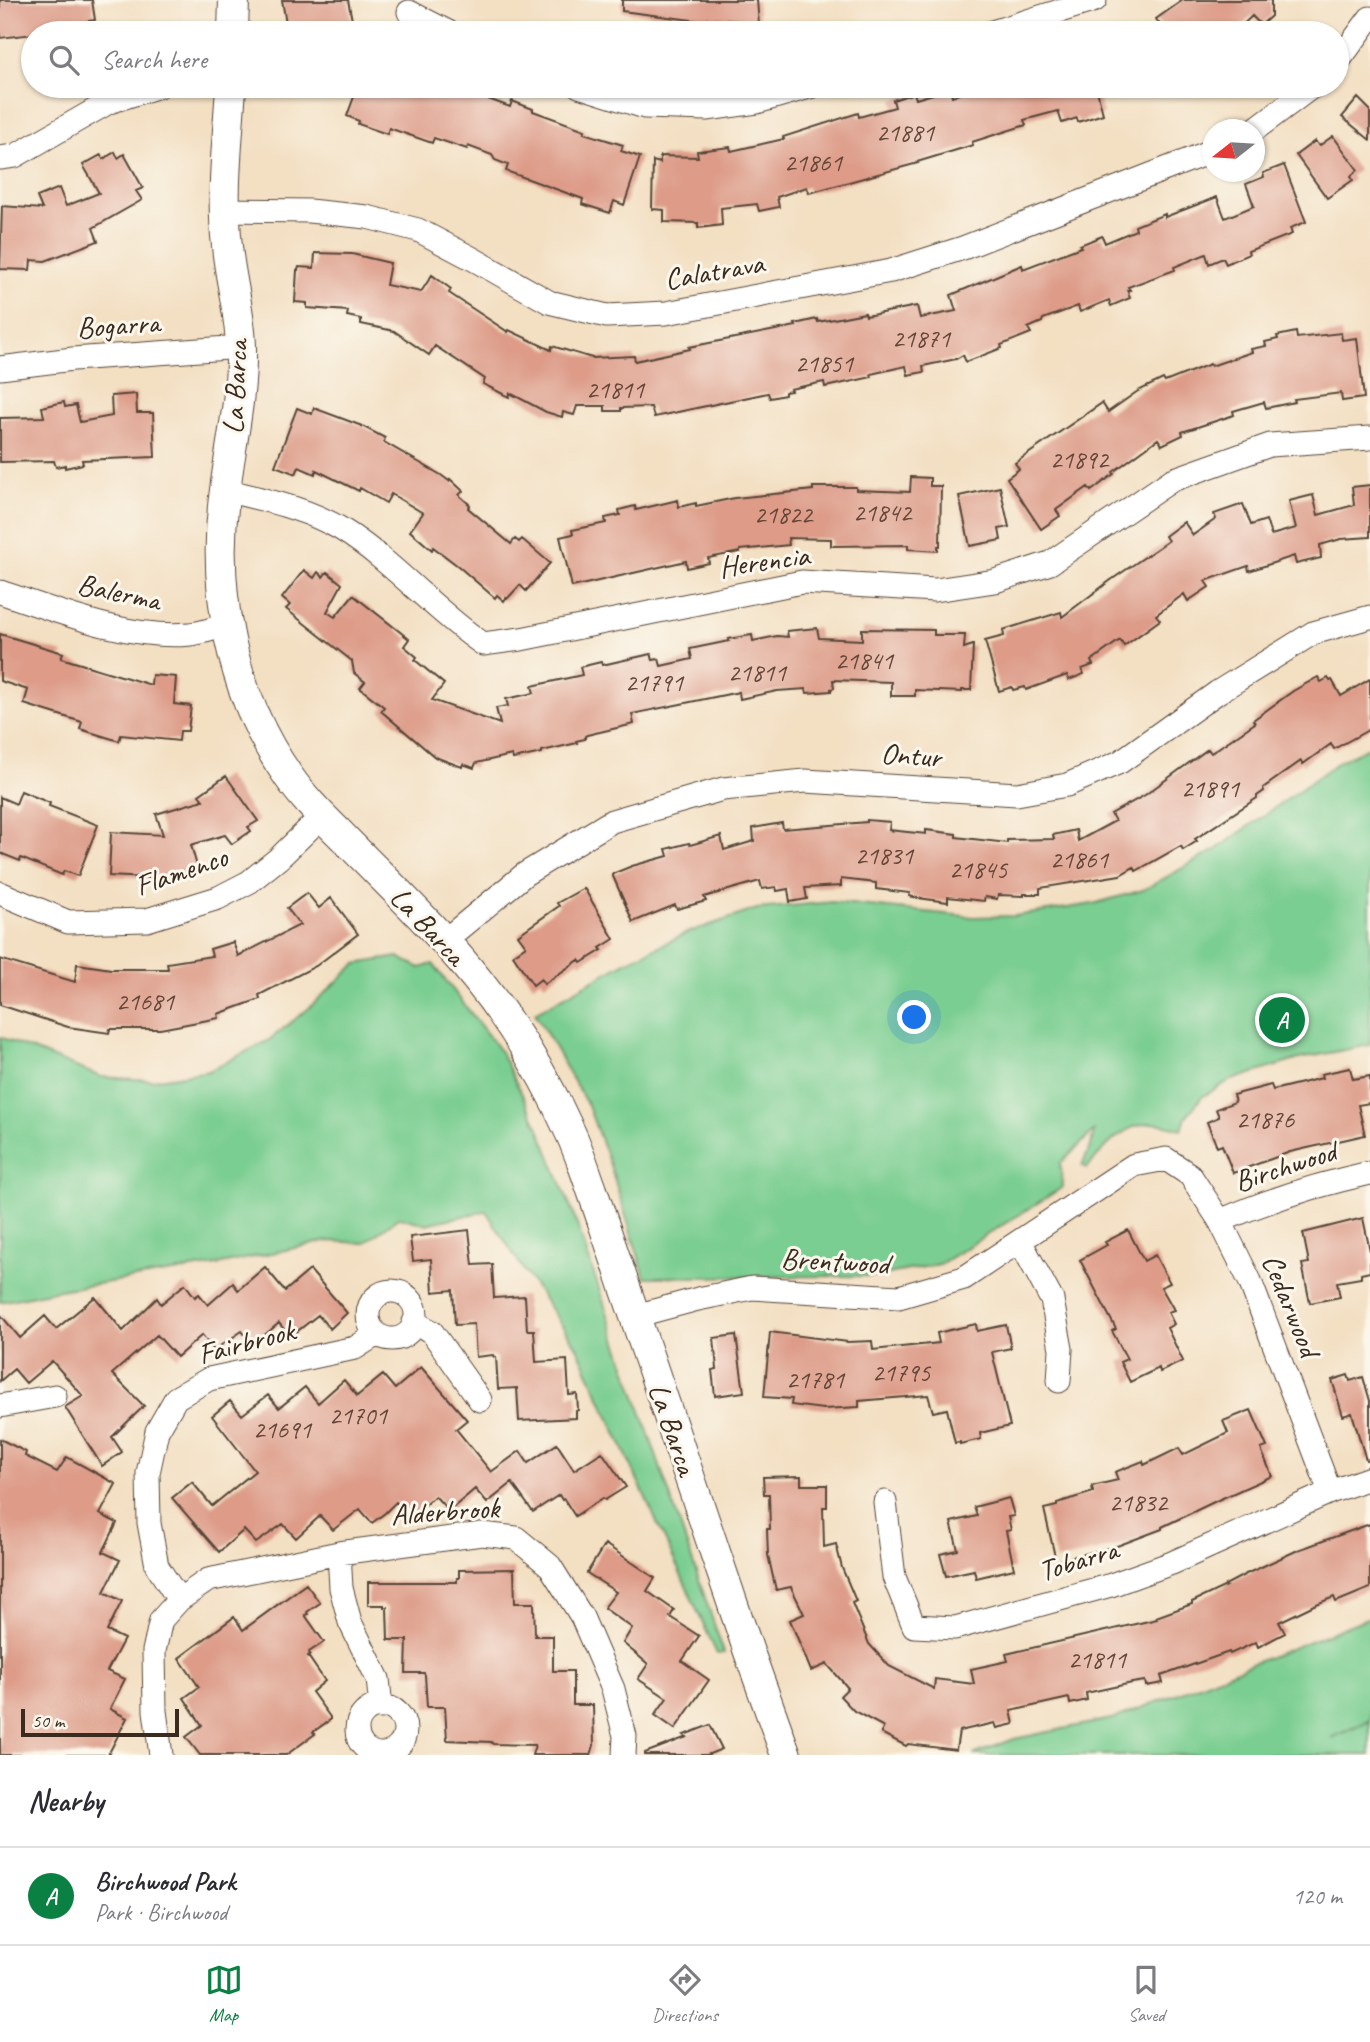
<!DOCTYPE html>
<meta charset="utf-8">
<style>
:root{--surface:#fff;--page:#f7f7f7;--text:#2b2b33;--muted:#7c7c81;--line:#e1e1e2;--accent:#0b8043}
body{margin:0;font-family:Caveat,sans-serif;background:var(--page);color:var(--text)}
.compass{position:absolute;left:1202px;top:119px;width:63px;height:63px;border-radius:50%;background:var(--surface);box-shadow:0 2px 5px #0004;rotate:253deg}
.scale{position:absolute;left:21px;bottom:18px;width:158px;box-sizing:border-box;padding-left:7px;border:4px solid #3b2a1e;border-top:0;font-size:19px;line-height:24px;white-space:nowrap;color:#3b2a1e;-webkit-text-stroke:5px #fbf7ec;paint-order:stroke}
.you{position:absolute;left:915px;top:1018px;width:24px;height:24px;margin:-18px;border:5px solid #fff;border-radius:50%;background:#1a73e8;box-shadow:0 0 0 10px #1a73e833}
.badge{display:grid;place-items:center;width:46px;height:46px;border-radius:50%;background:var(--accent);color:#fff;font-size:23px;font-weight:700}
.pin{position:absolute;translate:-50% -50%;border:4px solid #fff;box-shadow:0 2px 7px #0006}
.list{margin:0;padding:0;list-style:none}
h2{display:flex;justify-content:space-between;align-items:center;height:91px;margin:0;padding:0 28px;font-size:30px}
h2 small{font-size:23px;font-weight:400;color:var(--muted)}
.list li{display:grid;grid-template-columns:46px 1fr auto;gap:21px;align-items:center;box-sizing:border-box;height:98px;padding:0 28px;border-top:2px solid var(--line)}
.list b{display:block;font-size:26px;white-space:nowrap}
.list p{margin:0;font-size:23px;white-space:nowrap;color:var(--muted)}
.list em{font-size:23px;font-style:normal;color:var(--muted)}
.icon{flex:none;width:38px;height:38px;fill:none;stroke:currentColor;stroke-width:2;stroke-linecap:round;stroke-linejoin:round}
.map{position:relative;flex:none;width:1370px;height:1755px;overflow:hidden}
.search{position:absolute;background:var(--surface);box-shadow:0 2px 5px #0004;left:21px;right:21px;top:21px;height:77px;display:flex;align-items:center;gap:18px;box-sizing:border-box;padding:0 24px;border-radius:38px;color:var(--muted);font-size:26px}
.sheet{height:189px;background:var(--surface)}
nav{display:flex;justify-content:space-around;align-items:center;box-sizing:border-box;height:98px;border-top:2px solid var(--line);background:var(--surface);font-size:19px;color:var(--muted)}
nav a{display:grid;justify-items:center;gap:4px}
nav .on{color:var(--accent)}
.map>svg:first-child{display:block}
.green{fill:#7ace91;stroke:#5a7c58;stroke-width:2}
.building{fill:#dd9b88}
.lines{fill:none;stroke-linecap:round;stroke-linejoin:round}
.minor-casing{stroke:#574537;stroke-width:25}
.tertiary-casing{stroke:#574537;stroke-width:32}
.minor{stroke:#fff;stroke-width:23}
.tertiary{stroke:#fff;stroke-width:30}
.labels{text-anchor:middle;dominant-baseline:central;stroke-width:6;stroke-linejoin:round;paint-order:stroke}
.number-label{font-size:26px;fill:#644638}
.street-label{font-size:30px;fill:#3b2a1e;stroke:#fbf7ec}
</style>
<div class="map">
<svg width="1370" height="1755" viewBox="0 0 1370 1755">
<rect width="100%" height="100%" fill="#fbf7ec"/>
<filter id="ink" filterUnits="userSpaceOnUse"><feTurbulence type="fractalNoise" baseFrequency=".0143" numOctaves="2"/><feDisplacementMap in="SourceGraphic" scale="14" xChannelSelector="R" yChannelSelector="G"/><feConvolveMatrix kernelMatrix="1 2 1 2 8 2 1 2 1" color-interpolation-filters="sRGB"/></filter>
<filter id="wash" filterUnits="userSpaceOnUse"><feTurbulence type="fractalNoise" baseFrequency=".00686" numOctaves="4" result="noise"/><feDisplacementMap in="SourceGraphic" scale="28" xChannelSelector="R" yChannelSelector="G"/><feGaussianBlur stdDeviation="1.57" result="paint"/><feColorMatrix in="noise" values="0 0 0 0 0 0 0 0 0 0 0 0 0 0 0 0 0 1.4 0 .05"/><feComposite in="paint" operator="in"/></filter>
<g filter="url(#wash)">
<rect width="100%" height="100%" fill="#f3dfc2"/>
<!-- green -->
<path class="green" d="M1370,746v299l-71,14 -70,22 -27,16 -16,20 -4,12c-10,-2 -23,-7 -33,-6 -27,3 -45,26 -62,45l-5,-2 9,-20 3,-15 -34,33 3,23 -123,77 -62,12 -233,1 -35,-112 -22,-59 -53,-93 91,-51 61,-29 70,-24 75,-7 141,15 42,-1 78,-12 50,-14 74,-41 123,-88z
M398,957l22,11 13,-4 67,87 38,75 35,87 151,440 -7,1 -140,-307 -54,-78 -37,-58 -60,13 -27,-7 -34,26 -38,-2 -110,24 -158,25 -59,12v-265l101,40 51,3 57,-9 60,-31 39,-31 48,-45z
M1370,1617v103l-39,18 39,-17v34h-397l41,-16 102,-21z"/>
<g id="blocks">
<!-- building -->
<path class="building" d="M0,0h92l3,20 -53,9 1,4 -43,5z
M282,0h66l5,25 -36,8h-23l-2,-11 -6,1z
M622,0h135l2,25 -16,1 -3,-1 -1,-4 -31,-2 -1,3 -85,-11z
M1183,0h88v16l-10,9 -9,-9 -18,17h-68l-10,-14z
M358,86h94l58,21 2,-6 21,8v2l52,19 -1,3 39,12 -2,6 19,6 -16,48 -10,-4 -4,12 -28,-9 1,-5 -77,-28 2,-6 -13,-5 -3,-5 -24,-9 -1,3 -33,-11 -2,5 -43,-15 -2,6 -29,-10 1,-3 -12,-5z
M986,86h110l7,28 -25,8 -1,-4 -15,5 -4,-12 -34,9 2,5 -54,17 1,3 -56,17 1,1 -109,30 -2,-6 -30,10 2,10 -20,4 -2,-7 -36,4 1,17 -24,3v-5l-34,-1v-12l-12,-1 1,-48 7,2v-7l38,1 -1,-6 33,-4 1,4 53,-12 -1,-2 75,-24 1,4 36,-10 -2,-7 21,-7 2,6 34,-10 2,7z
M1358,98l12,12v30l-28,-23z
M1333,136l25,34 -7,6 2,4 -26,18 -31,-43 19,-14 4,5z
M115,152l3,6 6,-4 19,34 -7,3 6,9 -49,28 5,13 -53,20 -14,-1 -1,10 -30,-1 2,-63 40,3 -5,-12 22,-9 7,18 33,-13 -16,-28 18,-10 2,4z
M1284,165l22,57 -16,6 2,6 -44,17 1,3 -23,10 -3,-6 -14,6 -3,-10 -32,13 1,3 -47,17 2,3h-3l3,8 -19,8 -2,-6 -29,12 -2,-6 -35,13 -1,3 -14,6 3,5 -30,12 1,3 -36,14 -3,-7 -7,4 -33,7 1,6 -16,3 -2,-9 -35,8 1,3 -47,10 -1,-5 -34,7 1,2 -6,1v3l-15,3 -2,-5 -114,24 -3,-10 -30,1v3h-16v-5h-28l-3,9 -11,-3 -1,5 -16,-5 -36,-19 -1,4 -26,-13 2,-5 -50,-33 -6,9 -35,-24 -33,-7v-5l-14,-3 1,-5 -41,-3v-5l-12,-1 2,-32h1l1,-3 15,1 1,-15 37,1 38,9 -4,22 35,7 11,-17 19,14 -2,4 59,39 1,-2 42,20 1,-4 40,12 42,-2 1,5 55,-12 -1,-2 107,-21 -1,-2 22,-5 1,3 47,-9 1,3 51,-10 3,12 36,-7 -5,-16 71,-30 1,4 58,-22 -1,-2 22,-9 3,7 31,-13 -1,-4 30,-12v3l52,-20 8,21 29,-12 -8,-22 18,-7 -1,-4z
M1296,332l1,6 44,-5 1,7 15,-2 7,60 -22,3 -1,-8 -47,6 1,3 -29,6 -2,-6 -31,9 1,4 -52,17 1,3 -21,10 -4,-6 -45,33 1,2 -23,17 -3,-4 -32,23 4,6 -19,13 -34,-51 12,-9 -4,-6 87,-60 6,9 30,-21 25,-12 2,3 45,-18 1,2 41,-14 -1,-3 15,-3 -1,-4 13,-3 -1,-3z
M136,394l1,19h16l2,44 -73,3 1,4 -18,4v-3l-9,2 -2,-6 -54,1v-44l44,-1 -2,-10 22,-5 1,5 11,-2 4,17 32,-6 -1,-20z
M297,408l15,6 2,-6 48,18 23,12 -1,4 57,33 8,6 1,-2 13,12 -4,4 11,10 -2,3 43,36 4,-5 4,3 3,-3 28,24 -24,28 -6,-6 -13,14 -1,-1 -2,3 -7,-6 -2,3 -37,-32 -25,-19 -1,3 -22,-19 13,-18 -32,-19 -5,9 -26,-15 -1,3 -43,-21 -1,4 -16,-7 -3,7 -21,-8z
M911,477l19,1v8h11l-1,60h-2v5l-30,-2v-4l-77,1v-7l-43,-1 1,7 -49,5v2l-32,6 1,5 -22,5 -1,-7 -114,26 -12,-50 13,-3 -1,-4 34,-7 -1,-5 15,-3 -1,-5 16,-4 1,4 42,-10 1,7 17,-4v3l39,-8 78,-8v-3h43v3l54,2z
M1370,485v52l-29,2 -21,6 1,13 -25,6 -2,-8 -45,15 -1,-5 -43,15 4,6 -21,14 -4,-7 -28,21 4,5 -36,26 -4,-6 -29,21 2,4 -11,4 2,5 -15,6 -2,-5 -41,15 -1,-3 -12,3 -1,-3 -13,4 -14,-50 19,-5 -1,-6 58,-18 1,5 49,-37 57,-39 -3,-5 19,-14 9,13 23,-16 -2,-5 29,-10 8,21 15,-5 5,15 25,-7 -7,-27 24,-6 5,20 36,-10 -2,-18z
M1000,487l9,40 -10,2 2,11 -31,6 -11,-50z
M304,570l10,8 4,-6 5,5 4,-5 15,12 -15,28 8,5 18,-22 56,44 -5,7 13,11 -2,3 29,24 -12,16 68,24 -4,-16 12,-2 -2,-7 28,-6 -2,-7 50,-11 -2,-8 21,-5 1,3 49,-11 2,6 6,-1 2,7 31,-7 -2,-10 39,-8 -1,-2 24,-4 1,6 24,-5 11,1 -1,-6 30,-3 2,10 43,2v-11l72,1v5h31l-1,13 9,-3 -2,45h-9v2l-47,-2v6h-24v-14l-58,-2 1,8 -3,1v2l-24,2 -1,-4 -29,2 -37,8 -1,-7 -107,22 2,10 -47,11 -2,1v3l-9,2 1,2 -35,8v2l-29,6 -1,-4 -36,8 -2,5 -11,-4 -1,3 -27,-10 -54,-46 3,-4 -24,-19 5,-6 -11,-9 -2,-12 -66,-52 4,-4 -8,-7z
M0,634l63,19 -2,5 90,27 1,-10 24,2 -2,27 17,2 -3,25h-8l-1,10 -58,-6 -2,6 -39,-12 2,-7 -58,-18 4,-14 -28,-9z
M1318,677l3,5 7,-4 2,3 2,-1 9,16 29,-17v50l-36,20 -3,-5 -28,20 -2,-3 -38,27 1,3 -7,5v2l-62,41 2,2 -14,9 -2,-4 -45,25 -2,-4 -14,8 -80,13v6h-16v2l-26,-1 -1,4 -12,-2 -1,4 -36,-4v5l-30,-4 -9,-2 1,-3 -34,-4v-6l-35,-4v7l-36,2 2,11 -17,3 -2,-13 -11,2 -1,-4 -14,2 -2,-8 -56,16 2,4 -29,8 -2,-4 -42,17 -21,-48 20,-8 36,-10 -2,-7 23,-6 1,2 31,-9 3,14 30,-9 -1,-13 29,-5 1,6 84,-7v-2l23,2 -1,8 37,4v-4l30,4v3l51,6v-3l47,-1 -1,-4 23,-5 2,11 37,-20 -4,-7 34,-19 63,-46 3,4 44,-30 -2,-3 40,-29z
M226,776l32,45 -10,6 3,4 -19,13 -7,-9 -34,10 7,25 -32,9 -57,-3 2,-44 52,3 -7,-21 47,-14 -4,-5z
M21,791l29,12 -1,3 49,19 -20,51 -14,-5 -2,4 -41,-17 -1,3 -20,-8v-56l16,7z
M584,888l30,51 -14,9 2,2 -21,13 -2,-3 -35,24 -3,-5 -8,6 -20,-30 13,-9 -8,-11 41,-29 -2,-3z
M307,893l12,15 12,-10 27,36 -42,32 -57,29 1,4 -42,15 1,4 -59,11h-50l-1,4 -41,-6 -68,-22v-46l75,23 2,-18 34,5h57l-1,-6 45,-7 -2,-7 23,-7 5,14 62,-31 -13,-17z
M1350,1068l3,11 17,-3v27l-12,2 7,30 -75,17 -57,21 -11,-28 -5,2 -10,-25 12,-5 -3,-8 19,-7 -2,-7 38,-10 2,5 49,-12 -1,-4z
M1363,1218l7,33v21l-9,2v4l-24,4 3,15 -30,6 -8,-39 7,-1 -6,-30z
M469,1230l4,35 19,-1 2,34 31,-2 2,34h7l2,32 31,-2 2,35 8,-1 1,16 -2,1v7l-57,3 -2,-33 -19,1 -2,-32h-2l-1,-2 -17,2 -2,-33 -19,1 -2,-35 -20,2 -2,-33 -18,2 -3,-24z
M1128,1230l16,31 11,-6 15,28 -9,4 13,23 -6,2 6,12 -7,4 16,33 -23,11 -1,-4 -29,14 -10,-20 7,-3 -15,-28 4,-2 -36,-69 27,-15 -2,-3z
M265,1267l20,24 25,-21 37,43 -17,16 -12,-14 -28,22 -11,-14 -26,22 -11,-14 -28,19 -12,-15 -25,22 -20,-22 -45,39 32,32 -32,31 10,15 -20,14 -37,-59 18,-11 -31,-35 -26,22 -12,-14 -14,12v-67l20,24 25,-22 11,13 39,-32 28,34 34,-33 4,6 24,-20 10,13 4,-3 9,11 25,-22 5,7z
M976,1324l1,7 29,-6 5,23 -19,4 18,74 -30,7 1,6 -21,5v-2l-5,1 -8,-34 -14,3 -5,-17 -69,6v6l-36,2 -32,-4 1,-6 -28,-2 6,-65 78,10 24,-1 1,9 66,-7 -2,-10z
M736,1335l8,57 -29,4 -3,-26 5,-1 -3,-31z
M421,1367l46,53 -11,9 35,43 29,-21 8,12 29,-19 17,26 28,-18 24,35 -21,13 -2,-2 -28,18 -11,-17 -2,1 -3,-5 -26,17 -21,-29 -25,20 -12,-14 -26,22 -14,-15 -25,22 -14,-16 -11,11 -13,10 -12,-14 -27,21 -13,-14 -24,22 -13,-14 -27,19 -12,-13 -25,22 -47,-54 20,-16 20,24 43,-35 -43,-55 18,-15 12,14 26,-20 11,13 26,-21 13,16 26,-23 13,16 26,-21 12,14z
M1348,1375l2,6 13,-4 7,24v58l-4,1 -14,-47 -9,3 -11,-36z
M1251,1410l16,37 -6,2 11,27 -56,25 -54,26v2l-45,17 -61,15 -12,-52 13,-3v-3l36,-11 -1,-6 26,-6 -3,-8 28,-11 1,4 35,-17 4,7 45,-22 -5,-12z
M0,1439l26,13 -1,4 32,16 10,-15 49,27 -16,30 17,9 -14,29 17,8 -16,32 18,9 -15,30 17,8 -17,32 18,8 -15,30 17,9 -19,37h-108z
M801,1476v9h26v22h-4l1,40 12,-3 6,24 14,33 -4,2 17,41 20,22 45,23 1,-10 39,5 -3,-15 37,-8 -2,-7 151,-35 -1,-2 36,-13v-2l34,-16 -1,-1 21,-11 52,-24 72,-26v64l-34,14 -2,-5 -20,8 -35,17 6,11 -27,14 -2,-5 -26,12 -1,-2 -68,24 2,7 -17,3 -1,-5 -13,2 -46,10 1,7 -17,4 -1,-6 -58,13 3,13 -17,4 -2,-5 -36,8 -3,19 -48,-6 -2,2 -25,-13 3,-6 -30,-16 -14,-15 8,-8 -21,-24 -16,7 -21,-51 14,-6 -13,-27 -15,3 -8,-35 -1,-26h3l-1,-35h-5l-1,-17z
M1009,1498l5,18 -6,1 3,13 -5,1 8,38 -38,9 -2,-8 -28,6 -6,-22 18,-4 -7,-28 26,-6 -3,-9z
M605,1544l50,34 -8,13 27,19 -4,7 29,19 -17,25 27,19 -34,49 -20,-14 12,-17 -29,-19 10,-15 -25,-21 9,-15 -28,-20 12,-16 -29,-19z
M514,1569l1,34h19l1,33h18v35h20v34h20l1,40 -3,10h-59l3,-10 -42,-1 -2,-2 -44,-2 -2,-33h-18l-2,-32 -1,-2h-18l1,-33h-19l-1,-33h-3v-2h-16v-23h89v-4h2v-8z
M306,1584l14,19 -13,9 1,2 -3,1 19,27 -15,10 1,2 -2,2 17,25 -13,11 18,25v3l-17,12 2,2 -29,21h-86l-14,-18 16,-12 -18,-27 15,-11 -20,-29 55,-41 9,13z
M710,1725l12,24 -15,6h-62v-2l42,-16 -3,-2z"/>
</g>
</g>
<g filter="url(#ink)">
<use href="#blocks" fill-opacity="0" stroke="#574537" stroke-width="2"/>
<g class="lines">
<defs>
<path id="minor" d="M409,12l41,21
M989,33l106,-33
M1337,63l33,-45
M579,86l66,21 62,2 50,-7 56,-16
M1254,130l59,-44
M0,158l15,-2 94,-54 50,-16
M224,210l85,1 58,6 51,13 57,30 74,42 58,14 59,-3 225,-42 72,-23 249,-97
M0,368l73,-9 169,-12
M225,490c39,10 81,18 116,39 52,32 92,81 142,115l38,-5 281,-57 133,8 60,-9 55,-18 122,-83 98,-35 100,-7
M0,592c58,19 129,48 190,42 12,-1 25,-6 37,-9
M0,893l68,29 79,-2 71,-22 31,-16 30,-24 43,-42
M444,941l81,-67 87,-53 111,-32 82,-8 212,13 50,-9 53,-23 98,-70 95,-59 57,-16
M1220,1221c50,-22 96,-36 150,-48
M1020,1241l32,59 9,49 -2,32
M368 1315a24 24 0 1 1 48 0a24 24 0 1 1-48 0Z
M635,1316l63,-17 54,-11 147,9 65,-19 170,-113 32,-6 24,16 30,46 30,60 80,211
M414,1322l18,10 48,68
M0,1406l55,-10
M885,1502l9,75 20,49 41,2 156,-43 61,-22 158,-71 40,-14
M339,1553l2,35 9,34 28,57 3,28
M179,1600l-22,-34 -8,-43 -1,-50 9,-42 19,-33 33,-19 146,-31 22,-14
M357 1730a24 24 0 1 1 48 0a24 24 0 1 1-48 0Z
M161,1755l-6,-44 -1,-60 7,-31 18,-20 29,-20 131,-27 143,-19 34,4 34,28 32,51 31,72 12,47 -1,19"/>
<path id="tertiary" d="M233,33l1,-33
M231,86c-3,53 -10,107 -4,160 3,34 14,69 14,103 1,48 -10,94 -16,141 -14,99 6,205 64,287 15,22 35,41 54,60 34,35 70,69 103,106 51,56 93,120 124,189 9,19 15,39 22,58l157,462 37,103"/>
</defs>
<!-- minor casing -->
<use href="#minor" class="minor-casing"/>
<!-- tertiary casing -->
<use href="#tertiary" class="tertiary-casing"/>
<!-- minor -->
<use href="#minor" class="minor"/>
<!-- tertiary -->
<use href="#tertiary" class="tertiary"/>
</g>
</g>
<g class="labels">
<!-- number labels -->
<g class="number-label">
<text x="905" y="132">21881</text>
<text x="813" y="162">21861</text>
<text x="921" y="338">21871</text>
<text x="824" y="363">21851</text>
<text x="615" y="389">21811</text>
<text x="1079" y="459">21892</text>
<text x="882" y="512">21842</text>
<text x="783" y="514">21822</text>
<text x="864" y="660">21841</text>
<text x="757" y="672">21811</text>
<text x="654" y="682">21791</text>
<text x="1210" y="788">21891</text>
<text x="884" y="855">21831</text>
<text x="1079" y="859">21861</text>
<text x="978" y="869">21845</text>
<text x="145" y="1001">21681</text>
<text x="1265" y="1119">21876</text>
<text x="901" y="1372">21795</text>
<text x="815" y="1379">21781</text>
<text x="358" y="1415">21701</text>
<text x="282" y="1429">21691</text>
<text x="1138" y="1502">21832</text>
<text x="1097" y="1659">21811</text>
</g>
<!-- street labels -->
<g class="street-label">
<text transform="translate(714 271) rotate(-10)">Calatrava</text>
<text transform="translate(118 325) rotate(-4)">Bogarra</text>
<text transform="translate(235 387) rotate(-87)">La Barca</text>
<text transform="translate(764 561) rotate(-8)">Herencia</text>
<text transform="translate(119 592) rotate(12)">Balerma</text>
<text transform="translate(911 755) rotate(4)">Ontur</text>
<text transform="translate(181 871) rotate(-19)">Flamenco</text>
<text transform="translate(428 926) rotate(47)">La Barca</text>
<text transform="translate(1285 1166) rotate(-18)">Birchwood</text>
<text transform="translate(835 1261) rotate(3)">Brentwood</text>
<text transform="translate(1291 1305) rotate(68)">Cedarwood</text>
<text transform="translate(246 1342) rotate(-15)">Fairbrook</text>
<text transform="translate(673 1429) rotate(71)">La Barca</text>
<text transform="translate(445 1511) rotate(-4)">Alderbrook</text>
<text transform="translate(1078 1560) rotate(-17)">Tobarra</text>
</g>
</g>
</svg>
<svg class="compass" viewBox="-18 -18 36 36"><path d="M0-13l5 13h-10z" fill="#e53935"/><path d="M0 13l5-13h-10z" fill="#7c7c81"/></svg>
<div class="scale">50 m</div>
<div class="you"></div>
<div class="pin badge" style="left:1282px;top:1020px">A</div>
<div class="search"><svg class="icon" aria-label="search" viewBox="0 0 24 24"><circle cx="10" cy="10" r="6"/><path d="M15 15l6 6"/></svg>Search here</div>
</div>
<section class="sheet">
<h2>Nearby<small></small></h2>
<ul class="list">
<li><span class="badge">A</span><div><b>Birchwood Park</b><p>Park · Birchwood</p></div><em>120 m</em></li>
</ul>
</section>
<nav>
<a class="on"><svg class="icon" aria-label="map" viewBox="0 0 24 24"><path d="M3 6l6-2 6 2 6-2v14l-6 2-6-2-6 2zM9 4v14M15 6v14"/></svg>Map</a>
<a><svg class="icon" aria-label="directions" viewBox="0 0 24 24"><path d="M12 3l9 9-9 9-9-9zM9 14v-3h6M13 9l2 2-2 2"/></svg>Directions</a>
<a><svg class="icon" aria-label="saved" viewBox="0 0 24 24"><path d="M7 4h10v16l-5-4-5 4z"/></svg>Saved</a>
</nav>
